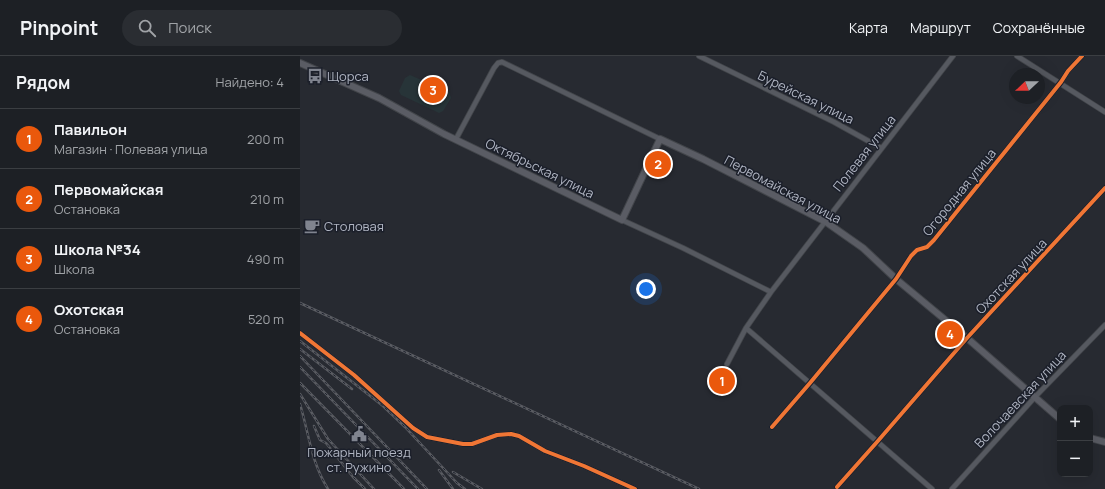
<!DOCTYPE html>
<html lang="ru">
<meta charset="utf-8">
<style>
:root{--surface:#1d2025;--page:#2a2d32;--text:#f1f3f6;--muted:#a0a3a7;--line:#3b3e42;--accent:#ea580c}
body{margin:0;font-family:Manrope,sans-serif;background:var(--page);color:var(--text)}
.controls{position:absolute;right:12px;bottom:12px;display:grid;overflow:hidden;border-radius:8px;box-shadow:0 4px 16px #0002}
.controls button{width:36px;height:36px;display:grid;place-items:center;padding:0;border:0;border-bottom:1px solid var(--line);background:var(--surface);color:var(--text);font:20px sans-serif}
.compass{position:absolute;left:709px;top:12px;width:36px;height:36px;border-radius:50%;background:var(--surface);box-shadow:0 4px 16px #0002;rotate:248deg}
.you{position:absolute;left:346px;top:233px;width:14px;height:14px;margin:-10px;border:3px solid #fff;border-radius:50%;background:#1a73e8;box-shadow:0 0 0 6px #1a73e833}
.badge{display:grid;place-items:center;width:26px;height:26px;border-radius:50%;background:var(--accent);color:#fff;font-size:13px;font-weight:700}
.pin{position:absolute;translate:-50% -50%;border:2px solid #fff;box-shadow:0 1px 4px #0006}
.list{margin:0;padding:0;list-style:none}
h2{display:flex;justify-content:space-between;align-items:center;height:52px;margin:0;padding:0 16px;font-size:17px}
h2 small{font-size:13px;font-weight:400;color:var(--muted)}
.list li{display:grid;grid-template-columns:26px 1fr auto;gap:12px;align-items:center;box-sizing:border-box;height:60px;padding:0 16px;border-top:1px solid var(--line)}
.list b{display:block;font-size:15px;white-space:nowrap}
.list p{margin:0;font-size:13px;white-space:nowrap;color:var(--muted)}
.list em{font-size:13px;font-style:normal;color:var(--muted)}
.icon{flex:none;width:22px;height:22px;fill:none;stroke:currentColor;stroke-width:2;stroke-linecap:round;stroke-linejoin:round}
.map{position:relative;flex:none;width:805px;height:433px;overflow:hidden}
header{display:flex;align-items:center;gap:24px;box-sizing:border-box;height:56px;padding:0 20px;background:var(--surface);border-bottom:1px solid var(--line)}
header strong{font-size:19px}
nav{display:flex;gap:22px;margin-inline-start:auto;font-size:14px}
.search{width:280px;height:36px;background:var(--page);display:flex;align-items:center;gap:10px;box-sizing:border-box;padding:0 14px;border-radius:22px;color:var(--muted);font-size:15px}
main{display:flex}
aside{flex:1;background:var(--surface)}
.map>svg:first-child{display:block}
.green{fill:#273438}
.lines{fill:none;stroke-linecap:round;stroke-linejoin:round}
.street-casing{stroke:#42454a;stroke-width:6}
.secondary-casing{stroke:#42454a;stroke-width:8}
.street{stroke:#565960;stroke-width:4.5}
.secondary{stroke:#5a5c64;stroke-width:6}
.rail-casing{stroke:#5a5c62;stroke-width:2.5}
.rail{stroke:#1b1f2a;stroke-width:1;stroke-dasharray:3;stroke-linecap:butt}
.cycleway-casing{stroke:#1b1f2a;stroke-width:6}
.cycleway{stroke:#f07635;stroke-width:4}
.labels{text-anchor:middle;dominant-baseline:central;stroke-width:3;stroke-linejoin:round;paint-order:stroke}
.poi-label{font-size:13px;fill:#b0b5c2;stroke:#1b1f2a;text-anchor:start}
.street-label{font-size:13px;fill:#b0b5c2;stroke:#1b1f2a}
</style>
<header>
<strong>Pinpoint</strong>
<div class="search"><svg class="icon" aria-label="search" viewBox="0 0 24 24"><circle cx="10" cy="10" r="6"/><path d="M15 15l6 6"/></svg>Поиск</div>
<nav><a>Карта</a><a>Маршрут</a><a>Сохранённые</a></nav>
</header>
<main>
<aside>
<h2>Рядом<small>Найдено: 4</small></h2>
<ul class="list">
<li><span class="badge">1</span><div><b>Павильон</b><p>Магазин · Полевая улица</p></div><em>200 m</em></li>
<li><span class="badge">2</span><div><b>Первомайская</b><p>Остановка</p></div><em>210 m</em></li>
<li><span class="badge">3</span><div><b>Школа №34</b><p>Школа</p></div><em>490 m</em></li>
<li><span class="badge">4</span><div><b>Охотская</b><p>Остановка</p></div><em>520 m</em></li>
</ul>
</aside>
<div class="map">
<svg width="805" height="433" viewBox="0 0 805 433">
<rect width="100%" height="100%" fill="#272a31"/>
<!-- green -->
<path class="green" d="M110,19l39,17 2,6 -8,13 -4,2 -4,-2 -34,-16 -2,-4 6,-13z"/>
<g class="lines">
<defs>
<path id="street" d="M399,0l135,66 47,26
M717,0l88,56
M156,83l38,-71 4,-5 4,-1 158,77
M322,164l61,28 88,44
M446,272l186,161
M0,277l54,42 59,53 14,9 36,7h9l25,-9 14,-1 8,2 26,15 39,15 51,23
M427,308l19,-36 25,-36 182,-236
M472,371l38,-44 86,-104 15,-23 6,-6 10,-3 7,-7 127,-158 7,-11 14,-15
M537,431l40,-45 90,-104 138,-150
M652,433l83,-92 70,-72"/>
<path id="secondary" d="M0,7l79,35 65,36 178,86 38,-81 43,20 123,63 37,26 33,31 71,59 93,81
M790,382l15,4"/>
</defs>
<!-- street casing -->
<use href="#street" class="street-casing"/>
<!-- secondary casing -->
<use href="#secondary" class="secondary-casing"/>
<!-- street -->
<use href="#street" class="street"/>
<!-- secondary -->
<use href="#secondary" class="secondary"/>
<defs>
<path id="rail" d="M0,247l399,186
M0,285l83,65 22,21 52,56 8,6
M0,293l52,40
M0,300l127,133
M0,311l118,122
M0,327l104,106
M0,338l28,45 46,50
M0,348c9,30 11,58 28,85
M14,370l6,14 6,3 27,34 12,12
M139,414l14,19
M153,416l29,17"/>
</defs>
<!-- rail casing -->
<use href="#rail" class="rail-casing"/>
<!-- rail -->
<use href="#rail" class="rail"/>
<defs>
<path id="cycleway" d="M0,277l54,42 59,53 14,9 36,7h9l25,-9 14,-1 8,2 26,15 39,15 51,23
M472,371l38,-44 86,-104 15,-23 6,-6 10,-3 7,-7 127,-158 7,-11 14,-15
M537,431l40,-45 90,-104 138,-150"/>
</defs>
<!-- cycleway casing -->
<use href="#cycleway" class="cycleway-casing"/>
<!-- cycleway -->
<use href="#cycleway" class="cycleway"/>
</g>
<!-- icons -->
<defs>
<symbol id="bus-bare" viewBox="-9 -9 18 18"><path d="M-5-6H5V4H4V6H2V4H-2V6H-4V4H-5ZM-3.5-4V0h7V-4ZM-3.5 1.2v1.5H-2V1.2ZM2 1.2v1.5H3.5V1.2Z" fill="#80848f" stroke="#1b1f2a" stroke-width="2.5" paint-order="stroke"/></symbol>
<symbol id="cafe-bare" viewBox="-9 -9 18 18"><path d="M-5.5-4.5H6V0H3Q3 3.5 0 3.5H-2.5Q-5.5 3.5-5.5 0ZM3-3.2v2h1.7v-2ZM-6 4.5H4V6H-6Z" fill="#80848f" stroke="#1b1f2a" stroke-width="2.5" paint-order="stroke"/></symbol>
<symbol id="civic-bare" viewBox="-9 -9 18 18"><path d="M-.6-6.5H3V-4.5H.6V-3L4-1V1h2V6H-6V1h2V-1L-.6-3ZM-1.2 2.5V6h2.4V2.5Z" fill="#80848f" stroke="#1b1f2a" stroke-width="2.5" paint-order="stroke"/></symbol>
</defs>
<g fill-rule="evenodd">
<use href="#bus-bare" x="4" y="9" width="22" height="22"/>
<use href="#cafe-bare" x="1" y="159" width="22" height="22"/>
<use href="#civic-bare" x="48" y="367" width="22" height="22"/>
</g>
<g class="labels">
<!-- poi labels -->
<g class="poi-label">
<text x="27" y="20">Щорса</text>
<text x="24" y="170">Столовая</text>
<text x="59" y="396" text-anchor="middle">Пожарный поезд<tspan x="59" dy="15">ст. Ружино</tspan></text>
</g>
<!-- street labels -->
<g class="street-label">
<text transform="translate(506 41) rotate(26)">Бурейская улица</text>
<text transform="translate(564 97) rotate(-52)">Полевая улица</text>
<text transform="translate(240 112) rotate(26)">Октябрьская улица</text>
<text transform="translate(483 133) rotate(28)">Первомайская улица</text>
<text transform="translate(659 136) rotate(-51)">Огородная улица</text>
<text transform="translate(711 220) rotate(-47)">Охотская улица</text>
<text transform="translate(720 343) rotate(-47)">Волочаевская улица</text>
</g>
</g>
</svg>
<div class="controls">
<button>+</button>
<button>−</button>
</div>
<svg class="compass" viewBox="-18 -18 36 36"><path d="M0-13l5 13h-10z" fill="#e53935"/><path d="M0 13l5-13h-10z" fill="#a0a3a7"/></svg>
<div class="you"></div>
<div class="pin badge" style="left:422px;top:325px">1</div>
<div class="pin badge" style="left:358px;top:108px">2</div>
<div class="pin badge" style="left:133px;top:34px">3</div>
<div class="pin badge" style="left:650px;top:278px">4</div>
</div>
</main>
